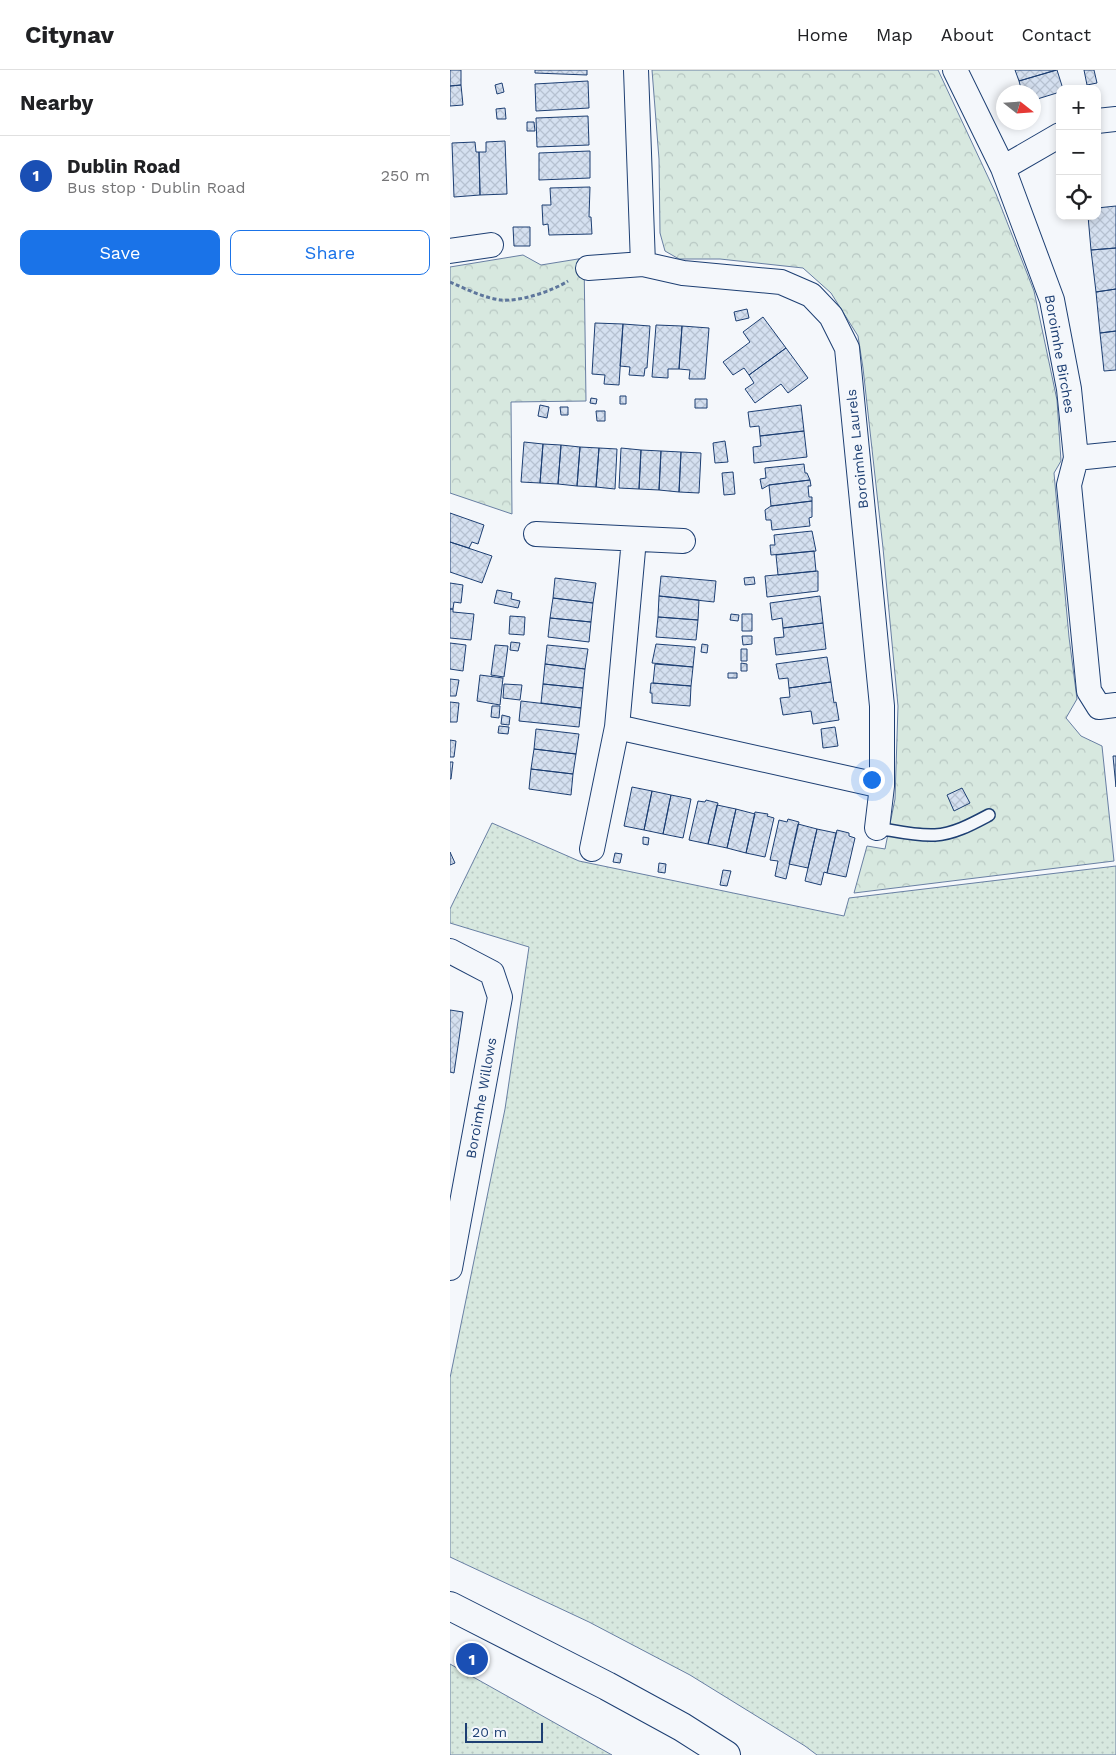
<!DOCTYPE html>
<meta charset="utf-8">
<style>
:root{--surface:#fff;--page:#f6f6f6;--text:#202124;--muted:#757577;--line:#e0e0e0;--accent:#1a73e8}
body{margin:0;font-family:"Work Sans",sans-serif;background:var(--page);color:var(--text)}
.controls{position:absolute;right:15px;top:15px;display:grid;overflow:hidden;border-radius:10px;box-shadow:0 2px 8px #0003}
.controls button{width:45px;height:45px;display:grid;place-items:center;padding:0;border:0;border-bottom:1px solid var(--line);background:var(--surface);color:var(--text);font:25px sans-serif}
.compass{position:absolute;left:546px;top:15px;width:45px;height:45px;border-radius:50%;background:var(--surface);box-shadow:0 2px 8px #0003;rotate:107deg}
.scale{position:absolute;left:15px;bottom:12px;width:78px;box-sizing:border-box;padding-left:5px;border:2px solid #1d3f73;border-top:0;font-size:14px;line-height:18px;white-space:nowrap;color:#1d3f73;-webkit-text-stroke:4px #f4f7fb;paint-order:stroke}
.you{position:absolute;left:421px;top:709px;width:18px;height:18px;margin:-12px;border:4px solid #fff;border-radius:50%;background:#1a73e8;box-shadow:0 0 0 8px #1a73e833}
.badge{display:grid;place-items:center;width:32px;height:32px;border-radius:50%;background:var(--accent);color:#fff;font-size:16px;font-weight:700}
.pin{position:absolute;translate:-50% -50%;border:2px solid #fff;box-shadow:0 1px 5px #0006}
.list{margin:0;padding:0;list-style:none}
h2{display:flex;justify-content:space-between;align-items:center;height:65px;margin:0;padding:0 20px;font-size:21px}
h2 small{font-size:16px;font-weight:400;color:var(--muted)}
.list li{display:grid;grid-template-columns:32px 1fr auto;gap:15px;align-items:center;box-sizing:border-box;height:80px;padding:0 20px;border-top:1px solid var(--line)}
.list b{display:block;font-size:19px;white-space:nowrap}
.list p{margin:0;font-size:16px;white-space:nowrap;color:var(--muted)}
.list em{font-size:16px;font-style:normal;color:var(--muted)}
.actions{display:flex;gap:10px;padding:15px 20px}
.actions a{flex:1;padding:11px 0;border:1px solid var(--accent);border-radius:10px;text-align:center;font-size:18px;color:var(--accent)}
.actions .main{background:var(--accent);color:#fff}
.icon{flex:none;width:28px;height:28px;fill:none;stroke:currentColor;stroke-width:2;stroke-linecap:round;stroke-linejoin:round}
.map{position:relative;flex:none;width:666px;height:1685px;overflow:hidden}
header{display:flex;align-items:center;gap:30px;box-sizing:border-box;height:70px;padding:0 25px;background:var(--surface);border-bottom:1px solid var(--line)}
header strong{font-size:24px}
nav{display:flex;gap:28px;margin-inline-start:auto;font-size:18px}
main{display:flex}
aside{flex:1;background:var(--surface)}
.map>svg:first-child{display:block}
.grass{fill:url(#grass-dots);stroke:#687fa3}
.park{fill:url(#park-crowns);stroke:#687fa3}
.building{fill:url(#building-cross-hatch);stroke:#1d3f73}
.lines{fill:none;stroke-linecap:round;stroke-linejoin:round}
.lane-casing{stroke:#1d3f73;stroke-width:14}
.street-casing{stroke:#1d3f73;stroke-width:26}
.secondary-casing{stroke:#1d3f73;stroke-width:30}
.path{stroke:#5e769c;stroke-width:3;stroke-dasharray:4 2.5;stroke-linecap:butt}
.lane{stroke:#f4f7fb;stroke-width:11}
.street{stroke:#f4f7fb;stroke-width:24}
.secondary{stroke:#f4f7fb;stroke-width:28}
.labels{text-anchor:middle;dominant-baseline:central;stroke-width:4;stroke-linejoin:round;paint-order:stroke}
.street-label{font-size:14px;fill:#1d3f73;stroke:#f4f7fb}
</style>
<header>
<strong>Citynav</strong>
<nav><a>Home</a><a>Map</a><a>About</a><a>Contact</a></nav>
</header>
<main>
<aside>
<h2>Nearby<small></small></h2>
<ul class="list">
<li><span class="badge" style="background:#1a4fb4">1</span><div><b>Dublin Road</b><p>Bus stop · Dublin Road</p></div><em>250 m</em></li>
</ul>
<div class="actions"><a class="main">Save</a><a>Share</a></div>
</aside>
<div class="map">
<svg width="666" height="1685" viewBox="0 0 666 1685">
<defs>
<pattern id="grass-dots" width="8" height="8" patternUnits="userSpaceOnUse" patternTransform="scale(1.25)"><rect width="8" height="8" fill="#d7e8df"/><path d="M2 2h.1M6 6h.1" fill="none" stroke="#b8c8c3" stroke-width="1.8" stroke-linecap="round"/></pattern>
<pattern id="park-crowns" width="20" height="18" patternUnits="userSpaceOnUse" patternTransform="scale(1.25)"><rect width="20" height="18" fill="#d7e8df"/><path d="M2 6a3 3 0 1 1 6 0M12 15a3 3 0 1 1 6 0" fill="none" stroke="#b8c8c3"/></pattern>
<pattern id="building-cross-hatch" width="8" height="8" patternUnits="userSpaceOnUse" patternTransform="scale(1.25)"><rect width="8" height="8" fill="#d5e0f0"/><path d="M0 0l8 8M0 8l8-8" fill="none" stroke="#b6c1d1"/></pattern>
</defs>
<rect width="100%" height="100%" fill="#f4f7fb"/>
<!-- grass -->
<path class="grass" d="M42,753l87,38 265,55 5,-18 267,-32v889h-299l-12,-9 -115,-71 -101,-53 -139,-65v-179l55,-269 24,-162 -79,-24v-14z
M0,1594l162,91h-162z"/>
<!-- park -->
<path class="park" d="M202,0h286l58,124 38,97 23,109 4,61 -7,12 15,164 8,62 -11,19 15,18 21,10 12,115 -260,32 13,-47 18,3 10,-50 3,-93 -15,-158 -20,-180 -5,-32 -27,-43 -28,-25 -83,-9h-41l-14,-8 -5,-18 -1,-74z
M73,185l18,10 43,-7 2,143 -75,1 1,112 -62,-21v-226z"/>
<!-- building -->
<path class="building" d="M0,0h11v15l-11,1z
M85,0h52v5l-52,-2z
M565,0h41l-37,11z
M607,0l6,19h-3v3l-26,8v-8h-12l-3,-11z
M634,0h10l3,13 -10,2z
M138,11l1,27 -53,3 -1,-27z
M52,13l2,9 -7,2 -2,-9z
M11,15l2,20 -13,1v-20z
M55,38l1,11h-9l-1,-10z
M138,46l1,29 -52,2 -1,-29z
M77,52h7l1,9h-8z
M55,71l2,53 -27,1 -1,-43h7v-10z
M25,72l1,10h3l1,43 -26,2 -2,-54z
M140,81v27l-51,2v-27z
M140,117l-1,30h2l1,17 -43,1 -1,-11 -5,1 -1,-20h9l-1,-17z
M666,136v42l-25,2 -3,-34h9v-8z
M63,157h17v19h-16z
M666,178v41l-20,3 -5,-42z
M666,219v42l-16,2 -4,-41z
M297,239l2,9 -13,3 -2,-9z
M313,247l23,31 -37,27 -5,-7 -11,7 -10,-13 27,-20 -7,-10z
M145,253l28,1 -4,61 -15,-1 1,-9 -13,-1z
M173,254l27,2 -3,42h-2l-1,8 -15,-1 1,-8 -10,-1z
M206,255l26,1 -3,43h-11v9l-16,-1z
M232,256l27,2 -4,51h-16l1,-9 -11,-1z
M666,261v39l-12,1 -4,-38z
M336,278l22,30 -20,15 -7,-9 -26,19 -10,-14 9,-6 -5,-8z
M170,326h6v8h-6z
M141,328l6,1 -1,5 -6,-1z
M245,329h12v9h-12z
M90,335l9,2 -2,11 -9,-2z
M351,335l3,26 -44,5 -1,-10 -9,1 -2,-15z
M110,337h8v8h-7z
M146,341h9v10h-8z
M354,361l3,26 -53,6 -1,-16 8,-1 -1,-10z
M275,371l3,21 -13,1 -2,-20z
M74,372l19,2 -3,39 -19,-1z
M93,374l18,1 -3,39 -18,-1z
M111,375l19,2 -3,39 -19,-2z
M130,377l19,1 -3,39 -19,-1z
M149,378l18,1 -2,40 -19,-2z
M171,378l20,2 -2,39 -20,-1z
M191,380l20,1 -2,39 -20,-1z
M211,381l20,1 -2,40 -20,-2z
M231,382l20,1 -2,40 -20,-1z
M354,394l1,9h2l3,7 -41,5 -7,4 -2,-10 6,-1 -1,-10z
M283,402l2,22 -11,1 -2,-22z
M360,410l1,6h-3l1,11h3v4l-41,5 -2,-21z
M362,431v16l-3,1 1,8 -38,4 -1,-10h-5l-1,-10 6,-4z
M0,443l34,12 -6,19 -6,-2 -3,6 -19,-6z
M362,461l4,20 -45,4 -1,-10h5l-1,-10z
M0,472l42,14 -10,27 -32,-11z
M364,481l2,20 -38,4 -2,-20z
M368,501v20l-51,6 -2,-21z
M211,506l55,5 -2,21 -55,-6z
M304,507l1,7 -10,1 -1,-7z
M105,508l41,5 -3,20 -40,-5z
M0,513l13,2 -2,18 -7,-1 -1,7h-3z
M47,520l15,3 -1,6 9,2 -2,7 -24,-5z
M209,526l40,4 -1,20 -40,-3z
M370,526l3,27 -40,5 -1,-10 -10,2 -2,-17z
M103,528l40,5 -2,19 -41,-4z
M0,539h3v3l21,2 -3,26 -21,-2z
M281,544l8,1 -1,6 -8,-1z
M292,544h10v17h-10z
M60,546l15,1 -1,18 -15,-1z
M208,547l40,3 -2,20 -40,-3z
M100,548l41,4 -2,20 -41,-5z
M373,553l3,26 -50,6 -2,-17 10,-1 -1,-9z
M292,566h10v8l-9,1z
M61,572l9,1 -2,8 -8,-1z
M0,573l16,2 -3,26 -13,-2z
M206,574l39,3 -2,20 -41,-4z
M252,574l6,1 -1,8 -6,-1z
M45,575l13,1 -4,31 -13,-2z
M97,575l41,4 -3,20 -40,-5z
M291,579h6v12h-6z
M377,587l4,25 -42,6 -1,-10 -9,1 -3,-15z
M291,593l6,1v7h-6z
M95,594l40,5 -2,19 -40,-4z
M205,594l38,3 -2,19 -38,-3z
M278,603h9v5h-9z
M30,605l23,3 -3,27 -23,-4z
M0,609l9,1 -3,16h-6z
M381,612l3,21 2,-1 3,18 -26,4 -2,-13 -28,4 -3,-17 10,-1 -1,-9z
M201,613l40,3 -1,20 -38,-3v-10h-2z
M54,614l18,1 -2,15 -17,-2z
M93,614l40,4 -2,20 -40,-5z
M71,631l60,7 -2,19 -60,-6z
M0,632l9,1 -2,19h-7z
M42,636h8l-1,12 -8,-1z
M52,645l8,2 -1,8 -8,-1z
M49,656l10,1 -1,7 -10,-1z
M385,657l3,19 -15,2 -2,-19z
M86,659l43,5 -3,20 -42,-5z
M0,670l6,1 -2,16h-4z
M84,679l42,5 -3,20 -42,-5z
M663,686h3v31z
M0,692h3l-2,17h-1z
M81,699l42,5 -2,21 -42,-6z
M182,717l20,4 -8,39 -20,-4z
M512,718l8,15 -16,8 -7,-16z
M202,721l19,4 -8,39 -19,-4z
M221,725l20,4 -8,39 -20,-4z
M256,730l12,3 -10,41 -19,-4 9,-39 7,1z
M267,735l19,4 -9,39 -19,-4z
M286,739l19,5 -9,39 -19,-5z
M305,742l13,2 -1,2 7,2 -9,39 -19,-4z
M338,749l11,3 -13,57 -11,-3 3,-15 -8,-1 9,-40 8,2z
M348,754l19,5 -9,39 -19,-4z
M367,759l19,4 -9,40 -3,-1 -3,13 -16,-4z
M387,760l12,3v3l6,2 -9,39 -19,-4z
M193,767l6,1 -1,7 -5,-1z
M0,782l5,11 -5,2z
M165,783l7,1 -2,9 -7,-1z
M209,793l7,1 -1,9 -7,-1z
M273,800l8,1 -4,15 -7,-1z
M0,940l13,2 -9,61 -4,-1z"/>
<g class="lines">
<defs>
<path id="lane" d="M427,758c19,3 38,8 58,7 19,-1 37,-11 54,-20"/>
<path id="street" d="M186,0l7,194
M505,0l48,98 49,132 17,89 7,69 -7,27 20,206 10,16 17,-2
M647,51l19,-2
M553,98l57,-33
M0,181l41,-6
M138,198l55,-4 40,9 98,9 30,13 20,21 16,32 35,358v80l-5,42
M626,388l40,-4
M86,464l147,7
M167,657l265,59
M142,779l25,-122 17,-188
M0,881l42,22 8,24 -50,271"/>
<path id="secondary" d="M0,1536l157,80 75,41 44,28"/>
</defs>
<!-- lane casing -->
<use href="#lane" class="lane-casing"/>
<!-- street casing -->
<use href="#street" class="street-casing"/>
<!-- secondary casing -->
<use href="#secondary" class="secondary-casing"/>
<!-- path -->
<path class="path" d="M0,212c16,7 34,16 51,18 18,2 52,-9 67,-19"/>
<!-- lane -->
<use href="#lane" class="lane"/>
<!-- street -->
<use href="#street" class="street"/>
<!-- secondary -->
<use href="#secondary" class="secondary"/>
</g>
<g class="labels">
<!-- street labels -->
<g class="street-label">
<text transform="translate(610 284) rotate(80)">Boroimhe Birches</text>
<text transform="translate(407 379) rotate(-96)">Boroimhe Laurels</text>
<text transform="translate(31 1028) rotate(-80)">Boroimhe Willows</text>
</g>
</g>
</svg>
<div class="controls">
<button>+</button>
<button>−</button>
<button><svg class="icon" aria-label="locate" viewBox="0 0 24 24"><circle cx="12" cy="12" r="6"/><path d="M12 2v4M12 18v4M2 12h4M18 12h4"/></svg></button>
</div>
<svg class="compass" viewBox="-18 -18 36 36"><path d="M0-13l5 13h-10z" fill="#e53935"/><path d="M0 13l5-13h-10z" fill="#757577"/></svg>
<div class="scale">20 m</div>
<div class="you"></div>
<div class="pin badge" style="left:22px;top:1589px;background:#1a4fb4">1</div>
</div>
</main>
